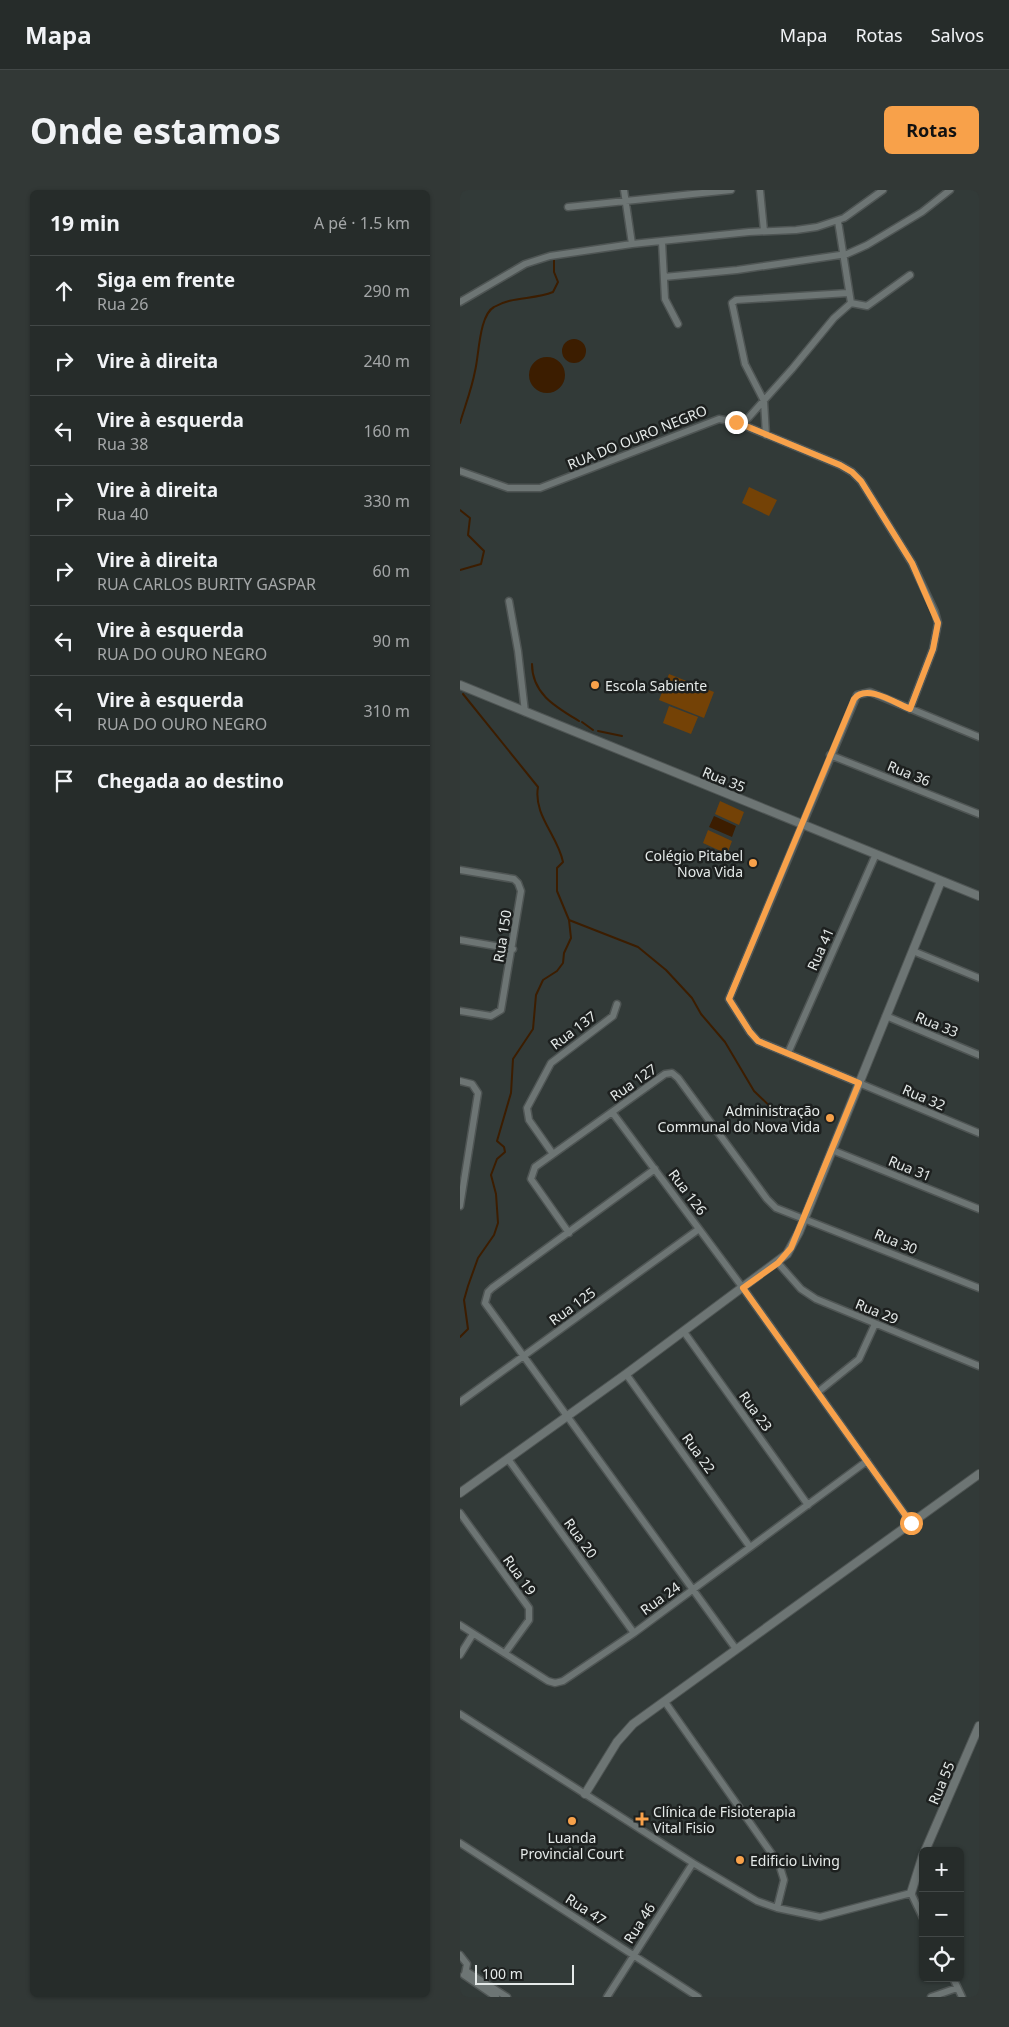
<!DOCTYPE html>
<html lang="pt">
<meta charset="utf-8">
<style>
:root{--surface:#262c2a;--page:#323836;--text:#f1f3f6;--muted:#a4a7a8;--line:#424847;--accent:#f8a14a}
body{margin:0;font-family:"Noto Sans",sans-serif;background:var(--page);color:var(--text)}
.controls{position:absolute;right:15px;bottom:15px;display:grid;overflow:hidden;border-radius:8px;box-shadow:0 1px 4px #0004}
.controls button{width:45px;height:45px;display:grid;place-items:center;padding:0;border:0;border-bottom:1px solid var(--line);background:var(--surface);color:var(--text);font:25px sans-serif}
.scale{position:absolute;left:15px;bottom:12px;width:99px;box-sizing:border-box;padding-left:5px;border:2px solid #e5eae9;border-top:0;font-size:14px;line-height:18px;white-space:nowrap;color:#e5eae9;-webkit-text-stroke:4px #1d201f;paint-order:stroke}
.stop{position:absolute;width:15px;height:15px;margin:-11px;border:4px solid #f8a14a;border-radius:50%;background:#fff}
.stop.end{background:#f8a14a;border-color:#fff;box-shadow:0 1px 5px #0008}
.list{margin:0;padding:0;list-style:none}
h2{display:flex;justify-content:space-between;align-items:center;height:65px;margin:0;padding:0 20px;font-size:21px}
h2 small{font-size:16px;font-weight:400;color:var(--muted)}
.list li{display:grid;grid-template-columns:32px 1fr auto;gap:15px;align-items:center;box-sizing:border-box;height:70px;padding:0 20px;border-top:1px solid var(--line)}
.list b{display:block;font-size:19px;white-space:nowrap}
.list p{margin:0;font-size:16px;white-space:nowrap;color:var(--muted)}
.list em{font-size:16px;font-style:normal;color:var(--muted)}
.icon{flex:none;width:28px;height:28px;fill:none;stroke:currentColor;stroke-width:2;stroke-linecap:round;stroke-linejoin:round}
.map{position:relative;flex:none;width:519px;height:1807px;overflow:hidden;border-radius:8px}
header{display:flex;align-items:center;gap:30px;box-sizing:border-box;height:70px;padding:0 25px;background:var(--surface);border-bottom:1px solid var(--line)}
header strong{font-size:24px}
nav{display:flex;gap:28px;margin-inline-start:auto;font-size:18px}
.intro{display:flex;align-items:center;justify-content:space-between;box-sizing:border-box;height:120px;padding:0 30px}
h1{margin:0;font-size:35px}
.button{padding:12px 22px;border-radius:8px;background:var(--accent);color:#111;font-size:18px;font-weight:700}
main{display:flex;gap:30px;padding:0 30px}
aside{flex:1;background:var(--surface);border-radius:8px;box-shadow:0 1px 4px #0004}
.map>svg:first-child{display:block}
.green{fill:#744206}
.water{fill:#3c1d00}
.lines{fill:none;stroke-linecap:round;stroke-linejoin:round}
.stream{stroke:#3c1d00;stroke-width:2}
.minor-casing{stroke:#4f5554;stroke-width:9}
.tertiary-casing{stroke:#4f5554;stroke-width:10}
.minor{stroke:#6d7574;stroke-width:6}
.tertiary{stroke:#6d7574;stroke-width:8}
.route{stroke:#f8a14a;stroke-width:6}
.poi-dot{fill:#f8a14a;stroke:#1d201f;stroke-width:2}
.labels{text-anchor:middle;dominant-baseline:central;stroke-width:5;stroke-linejoin:round;paint-order:stroke}
.street-label{font-size:14px;fill:#e5eae9;stroke:#1d201f}
.poi-label{font-size:14px;fill:#e5eae9;stroke:#1d201f;text-anchor:start}
</style>
<header>
<strong>Mapa</strong>
<nav><a>Mapa</a><a>Rotas</a><a>Salvos</a></nav>
</header>
<div class="intro"><h1>Onde estamos</h1><a class="button">Rotas</a></div>
<main>
<aside>
<h2>19 min<small>A pé · 1.5 km</small></h2>
<ul class="list">
<li><svg class="icon" aria-label="ahead" viewBox="0 0 24 24"><path d="M12 20V5M6 11l6-6 6 6"/></svg><div><b>Siga em frente</b><p>Rua 26</p></div><em>290 m</em></li>
<li><svg class="icon" aria-label="right" viewBox="0 0 24 24"><path d="M7 20v-9h11M14 6l5 5-5 5"/></svg><div><b>Vire à direita</b></div><em>240 m</em></li>
<li><svg class="icon" aria-label="left" viewBox="0 0 24 24"><path d="M17 20v-9H6M10 6l-5 5 5 5"/></svg><div><b>Vire à esquerda</b><p>Rua 38</p></div><em>160 m</em></li>
<li><svg class="icon" aria-label="right" viewBox="0 0 24 24"><path d="M7 20v-9h11M14 6l5 5-5 5"/></svg><div><b>Vire à direita</b><p>Rua 40</p></div><em>330 m</em></li>
<li><svg class="icon" aria-label="right" viewBox="0 0 24 24"><path d="M7 20v-9h11M14 6l5 5-5 5"/></svg><div><b>Vire à direita</b><p>RUA CARLOS BURITY GASPAR</p></div><em>60 m</em></li>
<li><svg class="icon" aria-label="left" viewBox="0 0 24 24"><path d="M17 20v-9H6M10 6l-5 5 5 5"/></svg><div><b>Vire à esquerda</b><p>RUA DO OURO NEGRO</p></div><em>90 m</em></li>
<li><svg class="icon" aria-label="left" viewBox="0 0 24 24"><path d="M17 20v-9H6M10 6l-5 5 5 5"/></svg><div><b>Vire à esquerda</b><p>RUA DO OURO NEGRO</p></div><em>310 m</em></li>
<li><svg class="icon" aria-label="arrive" viewBox="0 0 24 24"><path d="M6 21V4h12l-3 4 3 4H6"/></svg><div><b>Chegada ao destino</b></div></li>
</ul>
</aside>
<div class="map">
<svg width="519" height="1807" viewBox="0 0 519 1807">
<rect width="100%" height="100%" fill="#323a38"/>
<!-- green -->
<path class="green" d="M289,297l28,13 -8,16 -27,-13z
M209,484l45,18 -10,26 -45,-18z
M209,516l29,11 -7,17 -28,-11z
M260,611l24,11 -5,13 -24,-11z
M248,640l24,11 -5,13 -24,-11z"/>
<!-- water -->
<path class="water" d="M102 161a12 12 0 1 1 24 0a12 12 0 1 1-24 0Z
M69 185a18 18 0 1 1 36 0a18 18 0 1 1-36 0Z
M254,626l22,10 -4,11 -23,-10z"/>
<g class="lines">
<!-- stream -->
<path class="stream" d="M0,233c5,-17 12,-35 15,-52 4,-15 4,-56 19,-64 18,-11 40,-7 59,-15l5,-10 -4,-10v-15
M0,320l10,8 -2,17 16,16 -3,13 -21,6
M72,474c0,30 24,43 47,57
M122,532l11,8
M138,541l24,5
M109,730l69,27 28,23 26,28 9,16 24,28 29,49 26,25
M0,1147l8,-8 -4,-29 4,-14 10,-28 16,-23 4,-12 -2,-29 -5,-19 6,-16 8,-7 -1,-5 -7,-6 14,-48 2,-34 20,-30 3,-34 7,-15 14,-9 6,-8 1,-10 7,-15 -2,-18 -12,-29v-23l6,-6c-5,-26 -30,-47 -25,-75l-75,-93"/>
<defs>
<path id="minor" d="M164,0l8,54
M300,0l4,41
M108,17l163,-17
M378,31l13,82
M202,52l3,57 13,25
M204,87l73,-7 110,-16 20,-9 55,-33 28,-22
M0,112l65,-38 25,-8 82,-12 117,-12 47,-2 21,-3 27,-9 39,-28
M391,113l16,3 43,-31
M282,235l50,-56 42,-51 17,-15
M306,245l-2,-34 -19,-37 -13,-61 4,-3 112,-7
M0,281l48,17h32l179,-69 17,3 104,43 12,7 9,9 51,82 23,49 3,11 -5,26 -23,60
M49,411l9,50 7,61
M519,547l-109,-45 -13,3 -128,304 21,33 8,9 221,92
M370,565l149,59
M0,680l54,9 4,4 3,8 -20,119 -10,6 -31,-5
M0,750l53,9
M453,761l66,27
M426,826l93,39
M328,863l88,-199
M0,891l12,3 6,9 -18,113
M152,922l131,176 168,235
M372,960l147,59
M93,964l-24,-34 -2,-12 24,-45 62,-47 4,-12
M195,979l-163,119 -4,4 -3,11 251,346
M109,1043l-38,-54 4,-12 130,-93 7,-1 6,5 89,121 9,9 203,80
M318,1073l23,26 15,10 163,67
M224,1142l124,173
M166,1184l124,173
M358,1202l41,-33 16,-35
M0,1212l239,-173
M48,1269l126,174
M0,1323l69,95v12l-24,33
M0,1435l88,56 7,2 8,-2 71,-48 233,-172
M0,1465l13,-21
M205,1512l114,162 5,16 -7,28
M0,1524l233,149 64,38 20,7 43,9 91,-24 12,25
M0,1653l238,154
M0,1765l7,9 -2,10
M6,1781l41,26
M4,1785l32,22
M493,1788l9,19
M147,1807l86,-134
M471,1807l26,-9"/>
<path id="tertiary" d="M0,495l519,211
M0,1303l166,-119 161,-120 12,-22 142,-351
M125,1604l32,-52 16,-18 346,-250
M465,1661l54,-125
M451,1703l12,-38"/>
</defs>
<!-- minor casing -->
<use href="#minor" class="minor-casing"/>
<!-- tertiary casing -->
<use href="#tertiary" class="tertiary-casing"/>
<!-- minor -->
<use href="#minor" class="minor"/>
<!-- tertiary -->
<use href="#tertiary" class="tertiary"/>
</g>
<g class="lines">
<!-- route -->
<path class="route" d="M276,232l104,43 12,7 9,9 51,82 26,60 -5,26 -23,60c-15,-6 -44,-26 -56,-10l-125,300 21,33 8,9 101,42 -68,165 -13,15 -35,25 168,235"/>
</g>
<!-- markers -->
<g class="poi-dot">
<circle cx="135" cy="495" r="5"/>
<circle cx="293" cy="673" r="5"/>
<circle cx="370" cy="928" r="5"/>
<path d="M179.5 1621.5h5v5h5v5h-5v5h-5v-5h-5v-5h5z"/>
<circle cx="112" cy="1631" r="5"/>
<circle cx="280" cy="1670" r="5"/>
</g>
<g class="labels">
<!-- street labels -->
<g class="street-label">
<text transform="translate(177 247) rotate(-22)">RUA DO OURO NEGRO</text>
<text transform="translate(449 583) rotate(22)">Rua 36</text>
<text transform="translate(264 589) rotate(22)">Rua 35</text>
<text transform="translate(42 746) rotate(-81)">Rua 150</text>
<text transform="translate(360 759) rotate(-66)">Rua 41</text>
<text transform="translate(477 834) rotate(22)">Rua 33</text>
<text transform="translate(113 840) rotate(-37)">Rua 137</text>
<text transform="translate(173 892) rotate(-35)">Rua 127</text>
<text transform="translate(464 907) rotate(23)">Rua 32</text>
<text transform="translate(450 978) rotate(22)">Rua 31</text>
<text transform="translate(228 1002) rotate(53)">Rua 126</text>
<text transform="translate(436 1051) rotate(22)">Rua 30</text>
<text transform="translate(112 1116) rotate(-36)">Rua 125</text>
<text transform="translate(417 1121) rotate(22)">Rua 29</text>
<text transform="translate(296 1221) rotate(54)">Rua 23</text>
<text transform="translate(239 1263) rotate(54)">Rua 22</text>
<text transform="translate(121 1348) rotate(54)">Rua 20</text>
<text transform="translate(60 1385) rotate(54)">Rua 19</text>
<text transform="translate(200 1408) rotate(-36)">Rua 24</text>
<text transform="translate(481 1593) rotate(-67)">Rua 55</text>
<text transform="translate(126 1719) rotate(33)">Rua 47</text>
<text transform="translate(179 1733) rotate(-57)">Rua 46</text>
</g>
<!-- poi labels -->
<g class="poi-label">
<text x="145" y="495">Escola Sabiente</text>
<text x="283" y="665" text-anchor="end">Colégio Pitabel<tspan x="283" dy="16">Nova Vida</tspan></text>
<text x="360" y="920" text-anchor="end">Administração<tspan x="360" dy="16">Communal do Nova Vida</tspan></text>
<text x="193" y="1621">Clínica de Fisioterapia<tspan x="193" dy="16">Vital Fisio</tspan></text>
<text x="112" y="1647" text-anchor="middle">Luanda<tspan x="112" dy="16">Provincial Court</tspan></text>
<text x="290" y="1670">Edificio Living</text>
</g>
</g>
</svg>
<div class="controls">
<button>+</button>
<button>−</button>
<button><svg class="icon" aria-label="locate" viewBox="0 0 24 24"><circle cx="12" cy="12" r="6"/><path d="M12 2v4M12 18v4M2 12h4M18 12h4"/></svg></button>
</div>
<div class="scale">100 m</div>
<div class="stop" style="left:451px;top:1333px"></div>
<div class="stop end" style="left:276px;top:232px"></div>
</div>
</main>
